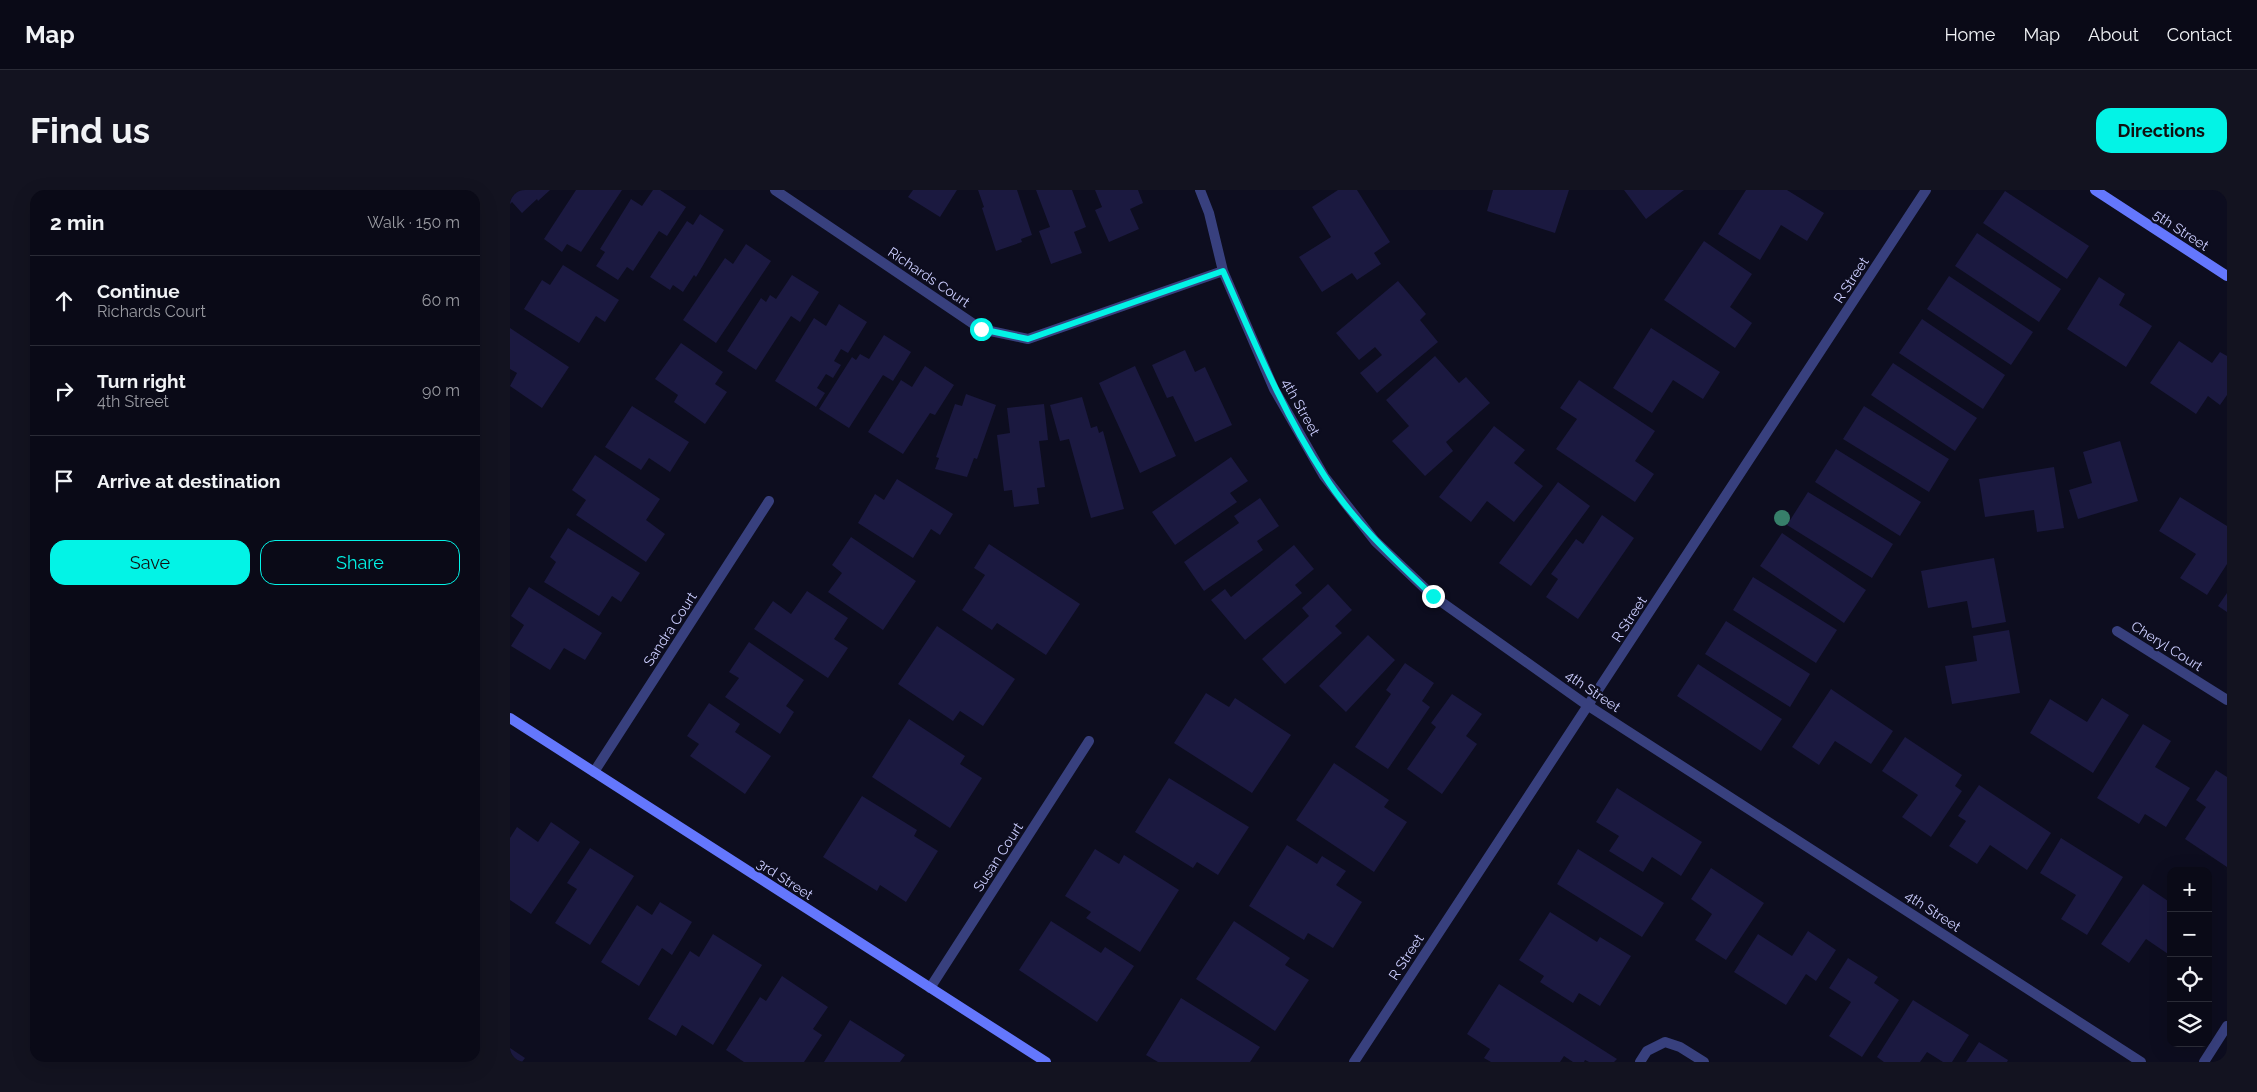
<!DOCTYPE html>
<meta charset="utf-8">
<style>
:root{--surface:#0a0a17;--page:#131320;--text:#f1f3f6;--muted:#999aa1;--line:#2a2b36;--accent:#03f3e6}
body{margin:0;font-family:Raleway,sans-serif;background:var(--page);color:var(--text)}
.controls{position:absolute;right:15px;bottom:15px;display:grid;overflow:hidden;border-radius:10px;box-shadow:0 5px 20px #0002}
.controls button{width:45px;height:45px;display:grid;place-items:center;padding:0;border:0;border-bottom:1px solid var(--line);background:var(--surface);color:var(--text);font:25px sans-serif}
.stop{position:absolute;width:15px;height:15px;margin:-11px;border:4px solid #03f3e6;border-radius:50%;background:#fff}
.stop.end{background:#03f3e6;border-color:#fff;box-shadow:0 1px 5px #0008}
.list{margin:0;padding:0;list-style:none}
h2{display:flex;justify-content:space-between;align-items:center;height:65px;margin:0;padding:0 20px;font-size:21px}
h2 small{font-size:16px;font-weight:400;color:var(--muted)}
.list li{display:grid;grid-template-columns:32px 1fr auto;gap:15px;align-items:center;box-sizing:border-box;height:90px;padding:0 20px;border-top:1px solid var(--line)}
.list b{display:block;font-size:19px;white-space:nowrap}
.list p{margin:0;font-size:16px;white-space:nowrap;color:var(--muted)}
.list em{font-size:16px;font-style:normal;color:var(--muted)}
.actions{display:flex;gap:10px;padding:15px 20px}
.actions a{flex:1;padding:11px 0;border:1px solid var(--accent);border-radius:15px;text-align:center;font-size:18px;color:var(--accent)}
.actions .main{background:var(--accent);color:#111}
.icon{flex:none;width:28px;height:28px;fill:none;stroke:currentColor;stroke-width:2;stroke-linecap:round;stroke-linejoin:round}
.map{position:relative;flex:none;width:1717px;height:872px;overflow:hidden;border-radius:15px}
header{display:flex;align-items:center;gap:30px;box-sizing:border-box;height:70px;padding:0 25px;background:var(--surface);border-bottom:1px solid var(--line)}
header strong{font-size:24px}
nav{display:flex;gap:28px;margin-inline-start:auto;font-size:18px}
.intro{display:flex;align-items:center;justify-content:space-between;box-sizing:border-box;height:120px;padding:0 30px}
h1{margin:0;font-size:35px}
.button{padding:12px 22px;border-radius:15px;background:var(--accent);color:#111;font-size:18px;font-weight:700}
main{display:flex;gap:30px;padding:0 30px}
aside{flex:1;background:var(--surface);border-radius:15px;box-shadow:0 5px 20px #0002}
.map>svg:first-child{display:block}
.building{fill:#1b1940}
.lines{fill:none;stroke-linecap:round;stroke-linejoin:round}
.lane{stroke:#38407e;stroke-width:10}
.street{stroke:#38407e;stroke-width:10}
.secondary{stroke:#6477fd;stroke-width:10}
.tree{fill:#377f6a}
.route{stroke:#03f3e6;stroke-width:6}
.labels{text-anchor:middle;dominant-baseline:central;stroke-width:4.5;stroke-linejoin:round;paint-order:stroke}
.street-label{font-size:14px;fill:#cbcdfe;stroke:#0d0d1f}
</style>
<header>
<strong>Map</strong>
<nav><a>Home</a><a>Map</a><a>About</a><a>Contact</a></nav>
</header>
<div class="intro"><h1>Find us</h1><a class="button">Directions</a></div>
<main>
<aside>
<h2>2 min<small>Walk · 150 m</small></h2>
<ul class="list">
<li><svg class="icon" aria-label="ahead" viewBox="0 0 24 24"><path d="M12 20V5M6 11l6-6 6 6"/></svg><div><b>Continue</b><p>Richards Court</p></div><em>60 m</em></li>
<li><svg class="icon" aria-label="right" viewBox="0 0 24 24"><path d="M7 20v-9h11M14 6l5 5-5 5"/></svg><div><b>Turn right</b><p>4th Street</p></div><em>90 m</em></li>
<li><svg class="icon" aria-label="arrive" viewBox="0 0 24 24"><path d="M6 21V4h12l-3 4 3 4H6"/></svg><div><b>Arrive at destination</b></div></li>
</ul>
<div class="actions"><a class="main">Save</a><a>Share</a></div>
</aside>
<div class="map">
<svg width="1717" height="872" viewBox="0 0 1717 872">
<rect width="100%" height="100%" fill="#0d0d1f"/>
<!-- building -->
<path class="building" d="M0,0h40l-12,11 -1,-2 -15,14 -10,-11 -2,2z
M66,0h46l-41,62 -14,-8 -5,8 -18,-13z
M143,0h7l26,17 -19,29 -8,-5 -26,40 -6,-4 -9,13 -22,-14 9,-14 -5,-3 31,-50 11,7z
M403,0h44l-17,27 -32,-20z
M468,0h39l15,45 -11,4 1,3 -26,9 -14,-43 2,-1z
M526,0h36l14,37 -12,5 8,21 -31,11 -12,-33 11,-4z
M585,0h43l5,13 -13,6 9,20 -30,13 -14,-32 7,-3z
M828,0h19l33,52 -16,11 7,11 -24,16 -5,-7 -30,19 -23,-35 32,-20 -19,-30z
M983,0h76l-14,43 -68,-22z
M1114,0h60l-38,29z
M1236,0h41l37,23 -17,28 -26,-16 -21,35 -42,-26z
M1495,1l84,55 -22,33 -84,-56z
M190,24l24,16 -28,47 -2,-2 -11,17 -10,-7 -3,5 -20,-13 37,-56 6,4z
M1467,43l84,56 -22,33 -84,-56z
M1194,51l48,33 -22,33 22,16 -17,25 -71,-48z
M236,54l25,17 -55,82 -33,-23 42,-62 8,6z
M53,75l56,35 -14,22 -9,-6 -17,27 -55,-34 18,-29 8,5z
M282,85l27,17 -19,30 -9,-6 -35,54 -29,-19 34,-53 5,4 4,-7 6,4z
M1439,86l84,56 -22,33 -84,-56z
M1589,87l26,17 -6,11 33,21 -26,41 -59,-38z
M888,91l28,33 -6,6 18,22 -61,51 -17,-20 22,-18 -7,-8 -16,13 -23,-27z
M329,114l28,18 -19,31 -7,-4 -7,12 7,4 -8,13 -7,-4 -9,14 8,5 -9,14 -41,-26 39,-63 12,8z
M1412,129l83,56 -22,34 -84,-56z
M0,138l59,39 -27,41 -32,-22 7,-13 -7,-4z
M1141,138l69,44 -17,27 -30,-19 -21,33 -39,-25z
M374,145l27,17 -18,29 -10,-6 -34,53 -30,-19 33,-52 4,3 4,-6 9,5z
M1669,151l33,22 8,-11 7,4v39l-7,10 -12,-9 -12,18 -46,-31z
M171,153l42,29 -8,12 12,8 -22,32 -31,-22 4,-7 -23,-16z
M675,160l10,22 10,-5 27,58 -37,17 -22,-46 -6,2 -15,-33z
M925,166l24,27 7,-6 24,26 -44,39 7,9 -28,25 -33,-35 17,-15 -23,-26z
M1383,173l84,55 -22,33 -84,-56z
M415,176l29,19 -19,30 -5,-2 -27,41 -35,-22 33,-52 11,7z
M625,176l41,90 -36,17 -41,-90z
M1069,190l76,51 -20,30 19,13 -19,28 -79,-53 21,-30 -17,-11z
M456,204l30,11 -19,54 -3,-1 -7,19 -32,-8 4,-11 -3,-1 19,-53 7,2z
M572,207l9,31 6,-2 2,7 4,-2 21,78 -33,9 -22,-79 -9,2 -10,-36z
M534,214l4,36 -9,1 6,46 -8,1 2,16 -25,3 -2,-17 -8,1 -7,-56 13,-2 -3,-25z
M122,216l57,36 -19,30 -21,-14 -8,12 -36,-23z
M1354,216l85,53 -20,33 -86,-53z
M984,236l31,24 -11,13 29,23 -29,36 -27,-21 -16,21 -32,-25z
M1610,251l18,60 -60,18 -9,-29 23,-7 -9,-31z
M1326,259l85,53 -21,34 -85,-54z
M85,265l65,44 -14,21 19,14 -19,28 -70,-47 10,-15 -14,-10z
M721,267l17,24 -18,12 7,9 -62,43 -23,-33z
M1544,277l10,61 -27,4 -3,-22 -49,7 -6,-38z
M387,289l56,35 -13,21 -9,-6 -18,29 -55,-35 17,-29 9,6z
M1048,292l32,24 -59,80 -32,-23z
M1298,302l85,52 -21,34 -85,-53z
M1670,307l47,29v38l-20,31 -27,-17 16,-24 -37,-23z
M750,308l19,28 -22,15 6,9 -59,41 -20,-29 55,-39 -5,-7z
M1092,325l32,23 -56,81 -32,-22 12,-18 -7,-5 25,-35 7,5z
M58,338l72,45 -19,29 -9,-6 -13,20 -55,-34 12,-20 -6,-5z
M1272,343l84,57 -22,33 -84,-57z
M341,347l65,44 -33,49 -55,-38 14,-19 -10,-8z
M479,354l91,60 -34,51 -49,-32 -5,7 -30,-20 23,-35 -11,-7z
M784,355l20,24 -19,16 7,8 -57,47 -34,-40 14,-11 6,8z
M1484,368l12,64 -34,6 -5,-27 -39,7 -7,-37z
M1243,387l84,53 -21,33 -83,-53z
M818,394l24,26 -17,16 7,7 -57,51 -23,-25 47,-43 -7,-8z
M19,397l73,46 -17,27 -21,-12 -14,22 -39,-24 13,-21 -13,-9z
M297,401l41,27 -14,21 14,9 -20,30 -74,-49 19,-28 18,13z
M1717,403v19l-9,-6z
M1216,431l84,53 -20,33 -85,-53z
M427,436l78,53 -32,47 -23,-15 -7,10 -55,-37z
M1499,440l11,63 -68,11 -7,-38 32,-5 -4,-25z
M858,445l27,25 -49,52 -27,-26z
M239,452l55,38 -18,26 8,6 -14,22 -55,-37 14,-19 -10,-6z
M895,473l29,20 -12,18 8,6 -42,62 -33,-22 36,-53 -5,-4z
M1188,474l84,55 -21,32 -84,-55z
M1321,499l62,42 -22,33 -36,-23 -16,24 -27,-18z
M696,503l23,14 6,-9 56,37 -39,58 -78,-50z
M942,504l30,20 -16,22 11,8 -35,50 -35,-25 29,-42 -5,-4z
M1592,508l27,17 -36,58 -63,-40 20,-34 37,23z
M199,513l31,21 -5,8 36,24 -26,38 -55,-38 9,-12 -12,-8z
M399,529l56,37 -5,8 22,14 -32,50 -78,-51z
M1633,534l28,17 -16,26 35,21 -24,39 -21,-13 -6,10 -42,-26z
M1395,547l57,38 -7,11 7,5 -31,46 -29,-20 16,-22 -36,-24z
M824,573l55,37 -5,7 23,15 -33,50 -78,-52z
M1706,580l11,7v90l-42,-28 21,-32 -10,-7z
M659,588l80,49 -31,48 -21,-13 -4,6 -58,-36z
M1469,595l72,48 -24,37 -37,-25 -13,19 -28,-18 17,-25 -8,-5z
M1107,598l85,54 -21,34 -29,-19 -9,15 -34,-21 10,-15 -23,-14z
M352,606l55,34 -3,6 24,15 -32,51 -26,-17 -3,6 -54,-34z
M41,632l29,20 -49,72 -21,-14v-62l7,-11 21,15z
M1551,648l62,39 -36,58 -26,-16 15,-24 -36,-22z
M777,655l30,19 5,-8 24,15 -10,14 26,17 -29,46 -25,-15 -4,7 -55,-34z
M80,658l44,28 -44,69 -35,-22 22,-34 -10,-6z
M585,659l24,15 5,-9 55,35 -39,62 -54,-34 5,-6 -26,-16z
M1068,659l86,54 -22,34 -85,-53z
M1201,678l53,35 -38,57 -31,-20 17,-26 -21,-15z
M1633,694l28,19v53l-25,-17 -17,24 -28,-19z
M150,712l32,20 -20,33 -10,-7 -23,38 -38,-24 36,-57 15,10z
M1040,722l47,30 3,-5 31,19 -31,50 -21,-13 -6,10 -33,-21 4,-6 -25,-16z
M541,731l50,32 4,-6 29,19 -37,56 -78,-52z
M724,731l56,37 -5,7 24,15 -34,51 -79,-52z
M1298,741l28,19 -20,31 -10,-7 -20,31 -52,-33 24,-38 34,22z
M203,744l49,31 -49,80 -31,-20 -6,11 -28,-17 42,-68 9,6z
M1338,768l30,19 -4,6 25,17 -37,57 -33,-21 22,-34 -22,-14z
M272,786l46,31 -15,22 9,6 -18,27h-60l-18,-12 34,-53 6,4z
M989,794l118,75 -3,3h-25l-4,-2 -1,2h-11l-9,-6 -4,6h-69l-7,-4 6,-9 -23,-15z
M671,808l79,49 -10,15h-92l-12,-7z
M1403,810l56,35 -17,27h-9l-16,-10 -7,10h-36l-7,-5z
M340,830l55,35 -5,7h-76z
M1469,852l29,18 -1,2h-41z
M0,858l15,10 -3,4h-12z"/>
<g class="lines">
<!-- lane -->
<path class="lane" d="M1130,872l7,-11 18,-9 15,5 24,15"/>
<!-- street -->
<path class="street" d="M265,0l206,139 47,10 195,-68
M690,0l9,23 14,58 51,118 50,87 51,65 58,55 151,107 557,359
M1607,441l110,69
M84,582l175,-271
M420,798l159,-247
M844,872l572,-872
M1694,872l23,-36"/>
<!-- secondary -->
<path class="secondary" d="M1585,0l132,86
M0,528l536,344"/>
</g>
<!-- trees -->
<circle class="tree" cx="1272" cy="328" r="8"/>
<g class="lines">
<!-- route -->
<path class="route" d="M471,139l47,10 195,-68c31,70 59,140 101,204 29,46 70,84 109,121"/>
</g>
<g class="labels">
<!-- street labels -->
<g class="street-label">
<text transform="translate(1671 40) rotate(33)">5th Street</text>
<text transform="translate(419 87) rotate(34)">Richards Court</text>
<text transform="translate(1341 90) rotate(-57)">R Street</text>
<text transform="translate(791 217) rotate(61)">4th Street</text>
<text transform="translate(1119 429) rotate(-57)">R Street</text>
<text transform="translate(160 439) rotate(-57)">Sandra Court</text>
<text transform="translate(1657 456) rotate(32)">Cheryl Court</text>
<text transform="translate(1083 501) rotate(34)">4th Street</text>
<text transform="translate(488 667) rotate(-57)">Susan Court</text>
<text transform="translate(275 689) rotate(33)">3rd Street</text>
<text transform="translate(1423 721) rotate(33)">4th Street</text>
<text transform="translate(896 767) rotate(-57)">R Street</text>
</g>
</g>
</svg>
<div class="controls">
<button>+</button>
<button>−</button>
<button><svg class="icon" aria-label="locate" viewBox="0 0 24 24"><circle cx="12" cy="12" r="6"/><path d="M12 2v4M12 18v4M2 12h4M18 12h4"/></svg></button>
<button><svg class="icon" aria-label="layers" viewBox="0 0 24 24"><path d="M12 4l9 5-9 5-9-5zM3 14l9 5 9-5"/></svg></button>
</div>
<div class="stop" style="left:471px;top:139px"></div>
<div class="stop end" style="left:923px;top:406px"></div>
</div>
</main>
